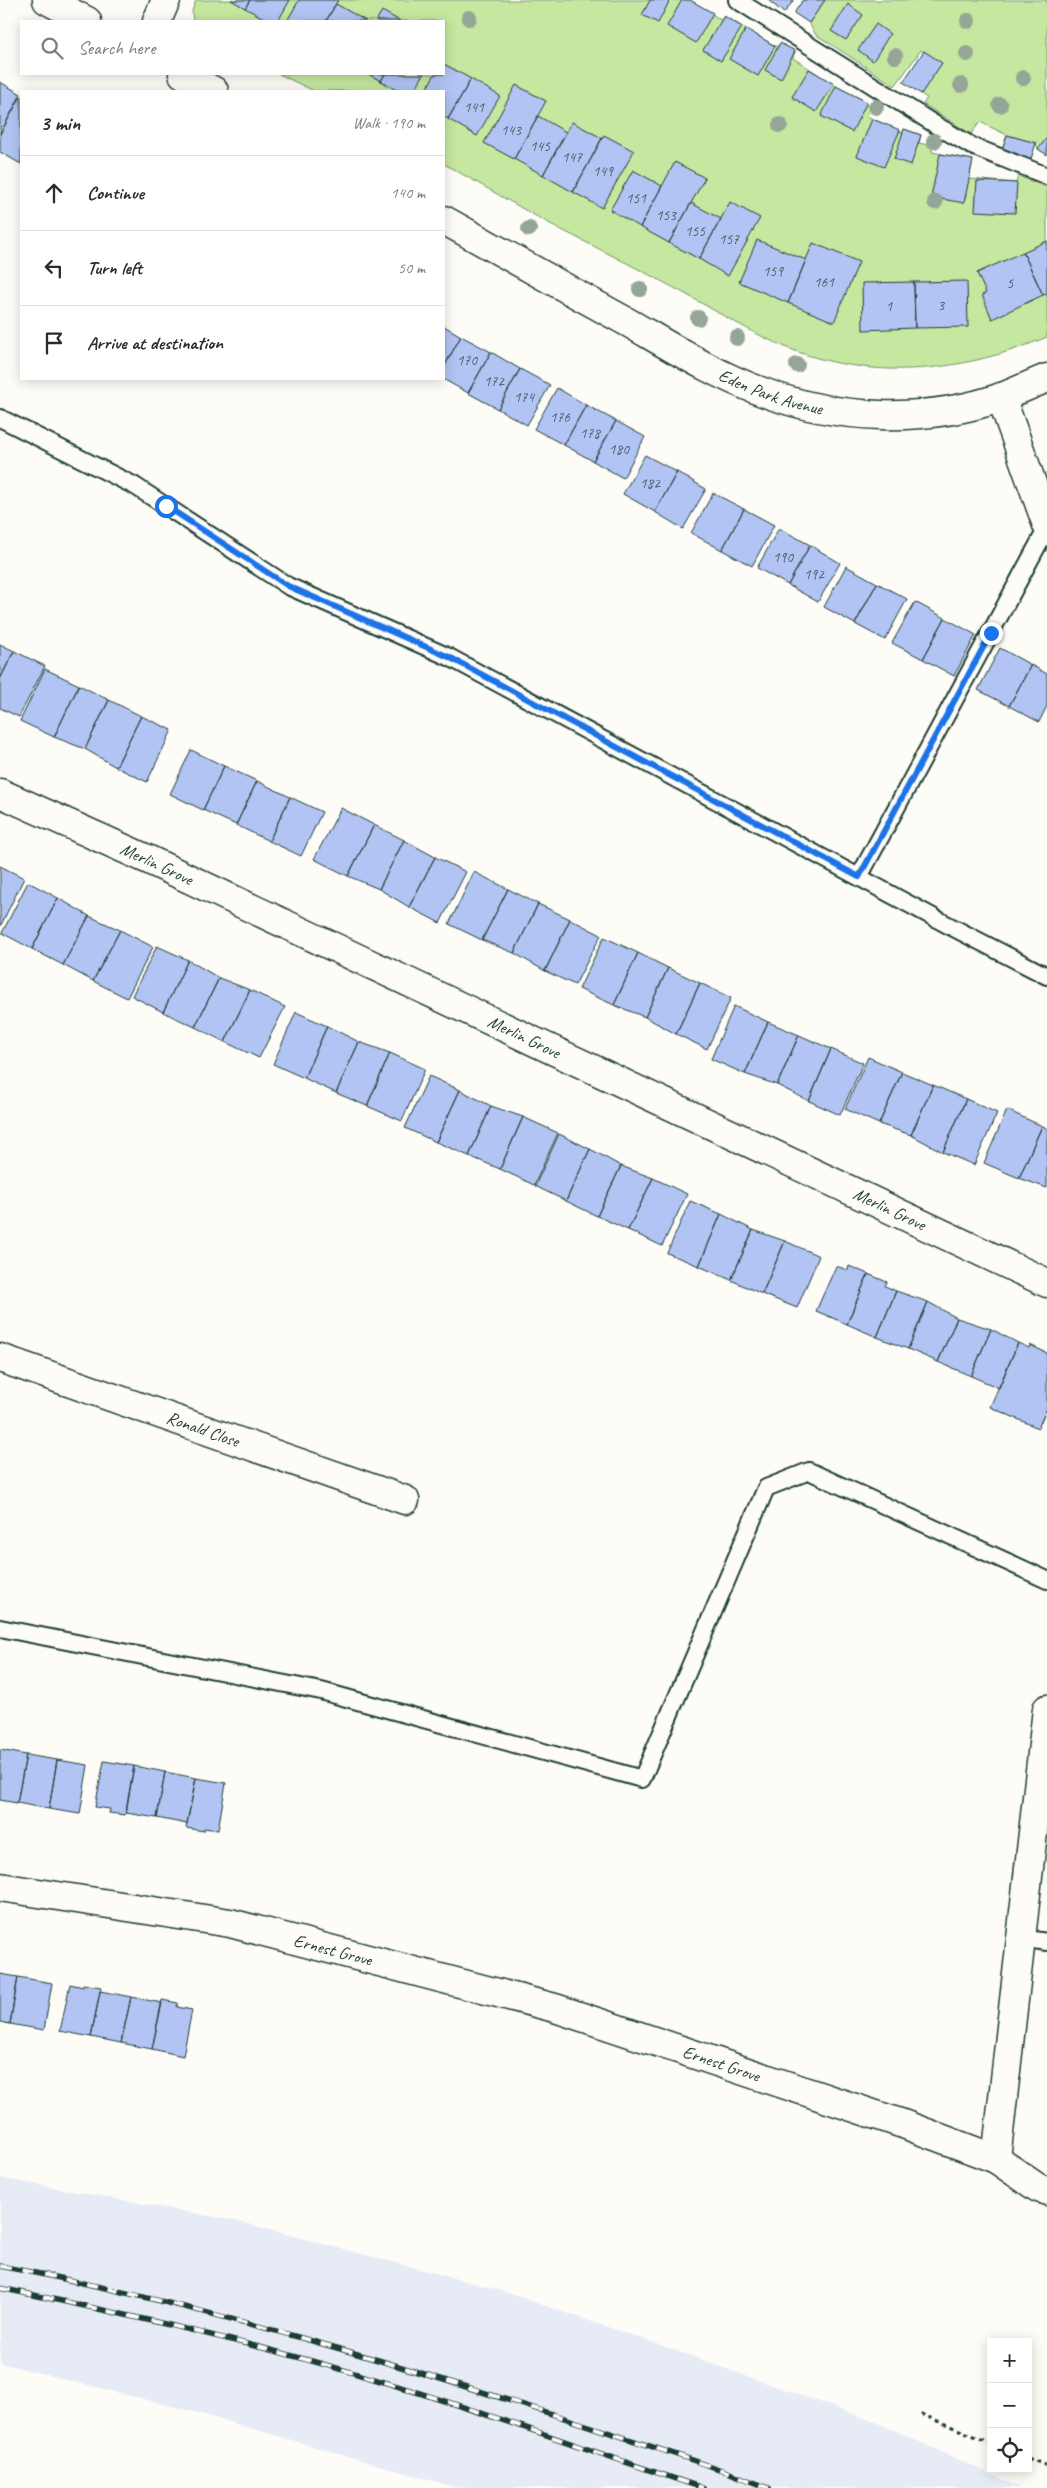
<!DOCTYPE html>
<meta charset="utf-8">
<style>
:root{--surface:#fff;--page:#f2f2f3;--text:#2b2b33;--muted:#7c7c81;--line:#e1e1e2}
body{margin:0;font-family:Caveat,sans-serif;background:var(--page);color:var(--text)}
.controls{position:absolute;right:15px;bottom:15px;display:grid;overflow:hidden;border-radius:0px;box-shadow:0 2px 12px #0003}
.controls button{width:45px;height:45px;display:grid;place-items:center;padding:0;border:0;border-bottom:1px solid var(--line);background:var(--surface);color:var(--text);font:25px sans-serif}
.stop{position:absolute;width:15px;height:15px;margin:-11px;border:4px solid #1a73e8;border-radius:50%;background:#fff}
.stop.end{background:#1a73e8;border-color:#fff;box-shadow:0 1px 5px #0008}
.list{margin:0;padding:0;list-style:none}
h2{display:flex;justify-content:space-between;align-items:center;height:65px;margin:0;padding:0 20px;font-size:21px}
h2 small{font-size:16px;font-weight:400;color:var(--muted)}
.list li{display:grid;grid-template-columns:32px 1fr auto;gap:15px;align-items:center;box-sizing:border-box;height:75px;padding:0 20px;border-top:1px solid var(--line)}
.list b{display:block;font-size:19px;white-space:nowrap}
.list em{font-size:16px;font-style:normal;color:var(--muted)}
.icon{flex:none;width:28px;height:28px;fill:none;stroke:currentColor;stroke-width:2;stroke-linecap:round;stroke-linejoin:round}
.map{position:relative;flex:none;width:1047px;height:2488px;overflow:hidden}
.search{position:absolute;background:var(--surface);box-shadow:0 2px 12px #0003;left:20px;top:20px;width:425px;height:55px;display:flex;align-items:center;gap:12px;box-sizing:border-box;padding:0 18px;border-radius:0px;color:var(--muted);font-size:19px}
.panel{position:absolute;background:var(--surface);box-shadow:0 2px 12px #0003;left:20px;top:90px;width:425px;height:290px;border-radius:0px}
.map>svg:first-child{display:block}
.built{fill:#e6ebf6}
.green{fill:#c5e79f;stroke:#72926a}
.building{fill:#b1c4f3;stroke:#1f3d34}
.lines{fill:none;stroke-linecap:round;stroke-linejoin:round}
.service-casing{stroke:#1f3d34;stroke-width:20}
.minor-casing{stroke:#1f3d34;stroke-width:31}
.tertiary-casing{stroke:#1f3d34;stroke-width:31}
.path{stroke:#1f3d34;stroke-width:3;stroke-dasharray:4 4;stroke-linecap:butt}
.service{stroke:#fdfcf7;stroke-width:16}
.minor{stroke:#fdfcf7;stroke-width:28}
.tertiary{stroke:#fdfcf7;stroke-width:28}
.rail-casing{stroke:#1f3d34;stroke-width:5.5}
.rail{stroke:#fdfcf7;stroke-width:4;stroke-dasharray:11;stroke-linecap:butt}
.tree{fill:#95a697}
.route{stroke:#1a73e8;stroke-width:6}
.labels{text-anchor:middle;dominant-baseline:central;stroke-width:4.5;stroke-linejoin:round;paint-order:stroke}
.number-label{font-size:15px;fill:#445f64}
.street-label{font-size:18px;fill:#1f3d34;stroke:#fdfcf7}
</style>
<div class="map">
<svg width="1047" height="2488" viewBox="0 0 1047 2488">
<rect width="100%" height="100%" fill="#fdfcf7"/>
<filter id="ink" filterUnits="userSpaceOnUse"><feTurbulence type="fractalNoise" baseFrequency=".02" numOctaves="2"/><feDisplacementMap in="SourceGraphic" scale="10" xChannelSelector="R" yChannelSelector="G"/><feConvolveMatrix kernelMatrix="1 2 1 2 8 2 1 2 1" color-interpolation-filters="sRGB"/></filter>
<g filter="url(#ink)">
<!-- built -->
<path class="built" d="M0,2178l232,42 267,70 158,54 221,79 143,65h-563l-267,-77 -191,-48z"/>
<!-- green -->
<path class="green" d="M196,0h494l31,20 3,-4 53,31 3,-4 15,8 -2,7 43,28 31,16 2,8 -2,6 36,17 1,-4 17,6 -2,8 14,3 -1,6 41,8 -4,19 47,4 2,-7 29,11v150c-83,35 -171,45 -257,12 -39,-16 -74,-38 -110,-58 -41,-22 -83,-43 -124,-64 -38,-20 -75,-43 -112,-63v-73h-130l-35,-17h165v-53h-251l-1,-10z
M825,0h222v138l-9,11 -2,-6 -29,-8 -27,-13 -9,12 -48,-30 4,-6 -6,-4 21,-31 -21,-13 -26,36 -80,-52 -6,-11z"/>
<!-- building -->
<path class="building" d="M231,0h19l-5,8z
M250,0h40l-12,21h-9l-24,-13z
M299,0h39l-12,21h-39z
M650,0h20l-12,23 -16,-8z
M682,0h8l23,13 -17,30 -29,-17z
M768,0h26l-10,13z
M803,0h22l-16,23 -15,-10z
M336,4l30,17h-40z
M848,4l15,11 -17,25 -15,-9z
M382,11l18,10h-24z
M724,16l18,11 -21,34 -18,-11z
M876,24l14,10 -17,27 -15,-11z
M746,29l29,17 -17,30 -29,-17z
M780,43l15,8 -14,28 -16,-9z
M924,51l18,12 -21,31 -18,-12z
M444,64l27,15 -23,40 -4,-3v-25h-19l10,-17h9z
M809,69l25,15 -18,28 -24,-15z
M368,74h17l-4,7z
M385,74h39l-10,17h-16l-17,-10z
M471,79l29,17 -23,40 -29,-17z
M0,82l21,12 -21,40z
M516,85l30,16 -32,58 -30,-16z
M836,86l31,16 -15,30 -31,-16z
M21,96v68l-21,-12v-18z
M538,116l28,16 -23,43 -29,-16z
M872,119l28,11 -16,37 -27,-11z
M572,122l30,16 -29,54 -30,-17z
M904,129l17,6 -10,30 -17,-6z
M604,135l30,16 -32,57 -29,-16z
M1007,135l29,8 -6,19 -29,-9z
M1047,138v17l-9,-6z
M940,154l33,6 -9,43 -33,-6z
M675,162l30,16 -36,65 -29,-16z
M633,170l29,16 -22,41 -30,-17z
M977,181l40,2 -2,30 -40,-2z
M730,202l30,16 -32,58 -29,-17z
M691,203l30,16 -22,40 -30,-16z
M757,240l49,20 -18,43 -49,-21z
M1047,241v53l-4,1 -20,-43z
M813,243l46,19 -25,60 -46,-19z
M1023,252l20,43 -51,24 -10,-24 4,-2 -9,-20z
M967,281l1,46 -53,1 -1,-46z
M914,282l1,46 -52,2 -1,-47z
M444,326l17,10 -17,31z
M461,336l30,16 -23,41 -25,-14 1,-12z
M491,352l29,17 -22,40 -30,-16z
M520,369l30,16 -23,40 -29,-16z
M557,388l29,17 -22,40 -30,-16z
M586,405l30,16 -23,40 -29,-16z
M616,421l29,16 -22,41 -30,-17z
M645,455l32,17 -22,40 -32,-18z
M677,472l29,17 -23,40 -28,-17z
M713,493l31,16 -22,41 -31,-17z
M744,509l30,16 -22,41 -30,-16z
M779,528l31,17 -22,40 -31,-17z
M810,545l30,18 -22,39 -30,-17z
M846,566l31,17 -22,41 -31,-17z
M877,583l30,16 -22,41 -30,-16z
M915,602l30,16 -22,41 -31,-16z
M945,618l31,17 -22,41 -31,-17z
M0,644l14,7 -14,28z
M1000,648l31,17 -22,41 -31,-16z
M14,651l31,15 -26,51 -19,-9v-29z
M1031,665l16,9v32l-8,16 -30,-16z
M45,669l34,16 -25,52 -34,-16z
M79,685l30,15 -24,49 -31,-12z
M109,700l32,16 -25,51 -31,-18z
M141,716l31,14 -25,52 -31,-15z
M191,750l33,16 -21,44 -33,-16z
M224,766l33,15 -21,44 -33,-15z
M257,781l33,16 -21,44 -33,-16z
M290,797l32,15 -21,44 -32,-15z
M341,808l33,17 -26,51 -34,-17z
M374,825l30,15 -25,49 -31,-13z
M404,840l31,17 -26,50 -30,-18z
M435,857l31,15 -26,51 -31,-16z
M0,866l24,12 -24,49z
M474,872l34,17 -26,51 -33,-16z
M28,882l30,16 -26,51 -30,-16z
M508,889l30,15 -24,49 -32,-13z
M58,898l31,18 -26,49 -31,-16z
M538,904l32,15 -25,52 -31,-18z
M89,916l31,14 -27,51 -30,-16z
M570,919l31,16 -26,50 -30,-14z
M120,930l33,17 -26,51 -34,-17z
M604,937l34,16 -24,52 -35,-16z
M157,946l31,14 -25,52 -31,-16z
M638,953l30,15 -23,49 -31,-12z
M188,960l31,18 -24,49 -32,-15z
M668,968l32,15 -24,51 -31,-17z
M219,978l31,12 -25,52 -30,-15z
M700,983l31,15 -24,51 -31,-15z
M250,990l35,17 -26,51 -34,-16z
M734,1006l34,16 -23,52 -34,-15z
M296,1012l31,14 -23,52 -31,-14z
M768,1022l31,13 -22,50 -32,-11z
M327,1026l32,16 -23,51 -32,-15z
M799,1035l32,14 -22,52 -32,-16z
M359,1042l31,11 -23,53 -31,-13z
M831,1049l32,14 -23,52 -31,-14z
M390,1053l35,16 -23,52 -35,-15z
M868,1057l34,15 -23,52 -34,-15z
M902,1072l31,13 -22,50 -32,-11z
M429,1076l31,14 -24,52 -31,-14z
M933,1085l33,14 -23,53 -32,-17z
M460,1090l31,16 -22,50 -33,-14z
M966,1099l31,14 -23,52 -31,-13z
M491,1106l32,11 -23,52 -31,-13z
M1007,1110l35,16 -23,52 -35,-15z
M523,1117l35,16 -24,52 -34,-16z
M1042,1126l5,2v60l-28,-10z
M559,1134l31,15 -24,52 -31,-15z
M590,1149l31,17 -24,50 -31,-15z
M621,1166l32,12 -25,52 -31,-14z
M653,1178l34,16 -25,52 -34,-16z
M690,1201l31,13 -22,52 -32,-13z
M721,1214l32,16 -22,50 -32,-14z
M753,1230l32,11 -23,53 -31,-14z
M785,1241l34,15 -22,52 -35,-14z
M836,1266l12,4 1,-4 19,8 -21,50 -31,-13z
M868,1274l19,8 -2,4 11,5 -19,46 -30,-13z
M896,1291l32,11 -20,47 -31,-12z
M928,1302l29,16 -19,44 -30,-13z
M957,1318l34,11 -20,47 -33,-14z
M991,1329l27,14 -19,45 -28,-12z
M1018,1343l11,5 1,-3 17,8v55l-9,20 -48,-21z
M0,1750l26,5 -9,48 -17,-3z
M26,1755l31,5 -8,49 -32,-6z
M57,1760l31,5 -8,49 -31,-5z
M104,1761l30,5 -9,49 -16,-2 1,-4 -15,-2z
M134,1766l31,6 -8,46 -31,-5z
M165,1772l31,6 -9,46 -30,-6z
M196,1778l30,5 -8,47 -14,-2v3l-18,-3z
M0,1974l18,3 -8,47 -10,-2z
M18,1977l34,6 -8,47 -34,-6z
M70,1984l13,3v-3l18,3 -10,50 -31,-6z
M100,1991l31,6 -10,46 -30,-6z
M131,1997l31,6 -10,46 -31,-6z
M162,2000l16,3 -1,4 15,3 -9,46 -31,-7z"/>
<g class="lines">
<defs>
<path id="service" d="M737,0l202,127 33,19 75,30
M0,418l135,68 153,100 161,71 497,267 101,52
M859,877l188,-349
M0,1628l321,63 321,88 124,-291 43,-17 238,109
M1020,1938l27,4"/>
<g id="minor">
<path d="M157,21l9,-21"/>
<path d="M1001,397l46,128"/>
<path id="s1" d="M0,793l147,66 900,424"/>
<path id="s2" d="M0,1358l405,142"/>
<path id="s3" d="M0,1887l230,36 325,85 348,116 93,35 51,-450"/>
<path d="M996,2159l42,29 9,3"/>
</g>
<g id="tertiary">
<path d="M47,0l40,21"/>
<path d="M183,74l31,17"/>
<path id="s4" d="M444,220c61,34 123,69 185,103 42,24 85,51 131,68 75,29 165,33 242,6 15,-6 30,-13 45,-19"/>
</g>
</defs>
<!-- service casing -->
<use href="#service" class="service-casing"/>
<!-- minor casing -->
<use href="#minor" class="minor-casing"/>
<!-- tertiary casing -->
<use href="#tertiary" class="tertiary-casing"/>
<!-- path -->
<path class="path" d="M921,2414l70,29
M1028,2458l19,8"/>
<!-- service -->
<use href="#service" class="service"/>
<!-- minor -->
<use href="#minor" class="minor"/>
<!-- tertiary -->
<use href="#tertiary" class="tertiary"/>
<defs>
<path id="rail" d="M0,2266c246,47 485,125 722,204l47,18
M0,2288c125,26 251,54 374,91 111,33 219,73 329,109"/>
</defs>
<!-- rail casing -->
<use href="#rail" class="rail-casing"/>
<!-- rail -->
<use href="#rail" class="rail"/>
</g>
<!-- trees -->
<g class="tree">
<circle cx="469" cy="18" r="8"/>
<circle cx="968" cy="21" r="8"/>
<circle cx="967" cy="54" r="8"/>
<circle cx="895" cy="56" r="8"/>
<circle cx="1023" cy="78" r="8"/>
<circle cx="961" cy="85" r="8"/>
<circle cx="1000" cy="105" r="8"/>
<circle cx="876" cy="107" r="8"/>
<circle cx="780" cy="125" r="8"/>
<circle cx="934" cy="141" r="8"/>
<circle cx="935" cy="202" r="8"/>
<circle cx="529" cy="229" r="8"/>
<circle cx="640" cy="289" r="8"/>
<circle cx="698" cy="318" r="8"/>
<circle cx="737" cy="338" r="8"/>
<circle cx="797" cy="365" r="8"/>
</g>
</g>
<g class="lines" filter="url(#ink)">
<!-- route -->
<path class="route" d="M166,506l122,80 161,71 410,220 132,-244"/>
</g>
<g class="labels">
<!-- number labels -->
<g class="number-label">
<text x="474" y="107">141</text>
<text x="511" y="130">143</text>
<text x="540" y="146">145</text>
<text x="572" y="157">147</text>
<text x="603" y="171">149</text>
<text x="636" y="198">151</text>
<text x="666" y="215">153</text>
<text x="695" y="231">155</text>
<text x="729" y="239">157</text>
<text x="773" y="271">159</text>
<text x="824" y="282">161</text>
<text x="1010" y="283">5</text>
<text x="941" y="305">3</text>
<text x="889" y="306">1</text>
<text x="467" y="360">170</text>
<text x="494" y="381">172</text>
<text x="524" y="397">174</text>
<text x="560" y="417">176</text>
<text x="590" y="433">178</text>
<text x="619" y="449">180</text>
<text x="650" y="483">182</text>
<text x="783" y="557">190</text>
<text x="814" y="574">192</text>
</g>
<!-- street labels -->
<g class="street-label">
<text stroke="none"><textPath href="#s4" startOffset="370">Eden Park Avenue</textPath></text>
<text stroke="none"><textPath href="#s1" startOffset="172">Merlin Grove</textPath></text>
<text stroke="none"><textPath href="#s1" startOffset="578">Merlin Grove</textPath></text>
<text stroke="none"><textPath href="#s1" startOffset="982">Merlin Grove</textPath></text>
<text stroke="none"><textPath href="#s2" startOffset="215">Ronald Close</textPath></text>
<text stroke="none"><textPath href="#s3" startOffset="339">Ernest Grove</textPath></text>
<text stroke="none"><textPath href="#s3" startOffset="744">Ernest Grove</textPath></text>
</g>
</g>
</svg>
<div class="controls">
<button>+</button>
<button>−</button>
<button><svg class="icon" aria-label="locate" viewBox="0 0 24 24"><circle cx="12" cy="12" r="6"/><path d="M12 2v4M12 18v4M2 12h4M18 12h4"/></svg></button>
</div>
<div class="stop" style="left:166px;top:506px"></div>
<div class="stop end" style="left:991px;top:633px"></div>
<div class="search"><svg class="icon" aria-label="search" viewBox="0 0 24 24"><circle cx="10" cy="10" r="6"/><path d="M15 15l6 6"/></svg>Search here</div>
<section class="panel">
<h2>3 min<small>Walk · 190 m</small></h2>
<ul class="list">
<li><svg class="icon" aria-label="ahead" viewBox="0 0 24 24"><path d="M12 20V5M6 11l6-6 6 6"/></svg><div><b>Continue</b></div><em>140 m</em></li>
<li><svg class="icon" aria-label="left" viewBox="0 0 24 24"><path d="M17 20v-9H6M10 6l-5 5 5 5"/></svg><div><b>Turn left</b></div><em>50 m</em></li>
<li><svg class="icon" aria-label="arrive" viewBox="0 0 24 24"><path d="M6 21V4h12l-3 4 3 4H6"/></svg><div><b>Arrive at destination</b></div></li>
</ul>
</section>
</div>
